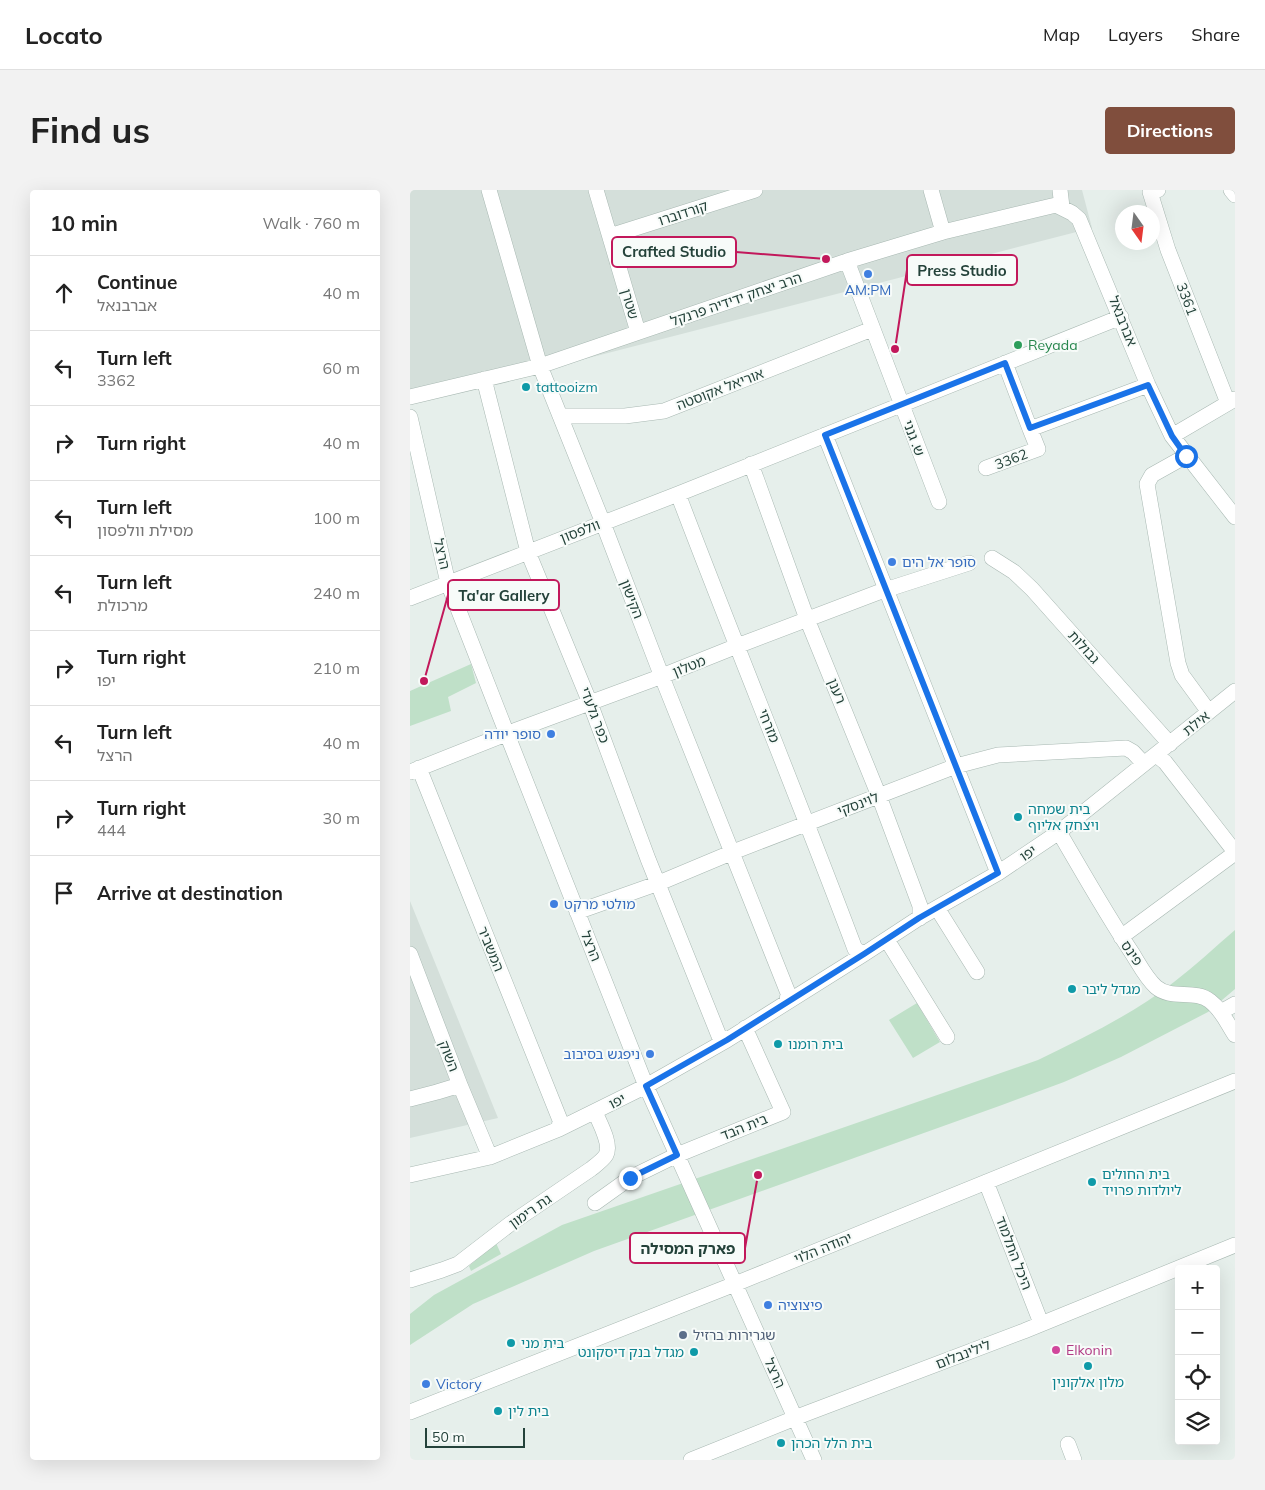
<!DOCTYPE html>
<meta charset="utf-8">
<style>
:root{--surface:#fff;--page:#f2f2f2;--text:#222;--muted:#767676;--line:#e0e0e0;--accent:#804e3d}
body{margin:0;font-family:Mulish,"Noto Sans Hebrew",sans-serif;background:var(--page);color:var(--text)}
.controls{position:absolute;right:15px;bottom:15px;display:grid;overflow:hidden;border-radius:5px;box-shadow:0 5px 20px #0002}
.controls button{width:45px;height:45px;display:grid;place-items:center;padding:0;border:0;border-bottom:1px solid var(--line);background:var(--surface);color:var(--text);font:25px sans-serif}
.compass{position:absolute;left:705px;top:15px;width:45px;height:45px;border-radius:50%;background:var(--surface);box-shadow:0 5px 20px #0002;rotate:166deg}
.scale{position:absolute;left:15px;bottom:12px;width:100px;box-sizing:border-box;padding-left:5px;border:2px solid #24423a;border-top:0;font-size:14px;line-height:18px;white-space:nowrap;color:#24423a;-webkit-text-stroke:4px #f7fbf9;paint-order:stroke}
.stop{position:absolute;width:15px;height:15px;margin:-11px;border:4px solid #1a73e8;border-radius:50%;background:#fff}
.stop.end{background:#1a73e8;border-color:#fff;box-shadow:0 1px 5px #0008}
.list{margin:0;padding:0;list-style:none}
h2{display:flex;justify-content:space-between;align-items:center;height:65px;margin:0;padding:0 20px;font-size:21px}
h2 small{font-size:16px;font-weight:400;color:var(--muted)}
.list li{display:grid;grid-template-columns:32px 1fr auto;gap:15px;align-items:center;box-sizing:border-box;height:75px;padding:0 20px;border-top:1px solid var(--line)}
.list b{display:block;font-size:19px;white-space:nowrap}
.list p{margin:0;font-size:16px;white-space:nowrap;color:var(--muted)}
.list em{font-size:16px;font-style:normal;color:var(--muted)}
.icon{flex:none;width:28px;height:28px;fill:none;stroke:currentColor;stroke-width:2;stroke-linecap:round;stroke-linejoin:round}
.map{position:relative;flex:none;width:825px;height:1270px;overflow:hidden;border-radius:5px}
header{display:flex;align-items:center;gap:30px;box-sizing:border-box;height:70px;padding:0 25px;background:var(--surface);border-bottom:1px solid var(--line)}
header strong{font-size:24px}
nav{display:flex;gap:28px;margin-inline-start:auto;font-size:18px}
.intro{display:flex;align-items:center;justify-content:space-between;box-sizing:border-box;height:120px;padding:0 30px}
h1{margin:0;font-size:35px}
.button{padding:12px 22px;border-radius:5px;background:var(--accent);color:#fff;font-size:18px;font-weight:700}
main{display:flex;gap:30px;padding:0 30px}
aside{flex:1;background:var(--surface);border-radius:5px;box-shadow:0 5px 20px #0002}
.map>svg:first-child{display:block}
.built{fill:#d4dfda}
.green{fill:#bfe0c8}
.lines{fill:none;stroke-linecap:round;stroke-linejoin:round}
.minor-casing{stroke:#a8b8b2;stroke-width:16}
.minor{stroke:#fff;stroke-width:15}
.route{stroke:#1a73e8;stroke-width:6}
.shop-dot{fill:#3f7fe0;stroke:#f7fbf9;stroke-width:2}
.leisure-dot{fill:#2e9e5b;stroke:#f7fbf9;stroke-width:2}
.culture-dot{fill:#0f9aa8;stroke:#f7fbf9;stroke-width:2}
.service-dot{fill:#5c6f8a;stroke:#f7fbf9;stroke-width:2}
.hotel-dot{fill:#d1479c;stroke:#f7fbf9;stroke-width:2}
.labels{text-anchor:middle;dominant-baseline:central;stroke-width:4;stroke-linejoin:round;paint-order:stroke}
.street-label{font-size:14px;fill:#24423a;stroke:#f7fbf9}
.shop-label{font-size:14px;fill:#366cbe;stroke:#f7fbf9;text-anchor:start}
.leisure-label{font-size:14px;fill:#27864d;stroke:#f7fbf9;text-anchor:start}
.culture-label{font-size:14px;fill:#0d838f;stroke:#f7fbf9;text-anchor:start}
.service-label{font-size:14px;fill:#4e5e75;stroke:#f7fbf9;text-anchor:start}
.hotel-label{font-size:14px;fill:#b23c85;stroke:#f7fbf9;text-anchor:start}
.leader{fill:none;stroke:#c2185b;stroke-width:2}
.callout-dot{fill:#c2185b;stroke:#f7fbf9;stroke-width:2}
.callout{fill:#f7fbf9;stroke:#c2185b;stroke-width:2}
.callout-label{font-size:15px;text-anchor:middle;font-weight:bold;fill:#24423a}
</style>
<header>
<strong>Locato</strong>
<nav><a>Map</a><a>Layers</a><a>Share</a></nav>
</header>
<div class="intro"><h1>Find us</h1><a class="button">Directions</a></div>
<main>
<aside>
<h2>10 min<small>Walk · 760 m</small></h2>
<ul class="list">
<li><svg class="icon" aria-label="ahead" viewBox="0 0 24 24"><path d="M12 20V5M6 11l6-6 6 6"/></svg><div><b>Continue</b><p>אברבנאל</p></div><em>40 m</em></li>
<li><svg class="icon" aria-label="left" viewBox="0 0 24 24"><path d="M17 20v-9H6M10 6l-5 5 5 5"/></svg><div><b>Turn left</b><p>3362</p></div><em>60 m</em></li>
<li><svg class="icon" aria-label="right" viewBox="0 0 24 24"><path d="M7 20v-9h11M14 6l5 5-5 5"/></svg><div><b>Turn right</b></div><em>40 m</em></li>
<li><svg class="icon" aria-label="left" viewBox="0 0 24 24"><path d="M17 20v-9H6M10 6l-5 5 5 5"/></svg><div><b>Turn left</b><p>מסילת וולפסון</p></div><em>100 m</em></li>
<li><svg class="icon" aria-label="left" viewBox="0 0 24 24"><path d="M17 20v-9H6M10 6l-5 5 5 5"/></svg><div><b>Turn left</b><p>מרכולת</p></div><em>240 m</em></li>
<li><svg class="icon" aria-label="right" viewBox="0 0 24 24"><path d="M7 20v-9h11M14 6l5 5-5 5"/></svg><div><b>Turn right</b><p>יפו</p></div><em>210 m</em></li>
<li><svg class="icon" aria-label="left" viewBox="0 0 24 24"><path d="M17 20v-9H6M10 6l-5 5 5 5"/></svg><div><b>Turn left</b><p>הרצל</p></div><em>40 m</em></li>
<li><svg class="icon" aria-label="right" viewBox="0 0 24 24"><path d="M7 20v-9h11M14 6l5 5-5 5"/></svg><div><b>Turn right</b><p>444</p></div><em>30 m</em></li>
<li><svg class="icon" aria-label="arrive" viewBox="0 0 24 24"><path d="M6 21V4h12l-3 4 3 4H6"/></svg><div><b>Arrive at destination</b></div></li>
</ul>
</aside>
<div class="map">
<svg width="825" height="1270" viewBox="0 0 825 1270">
<rect width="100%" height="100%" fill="#e6efeb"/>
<!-- built -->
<path class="built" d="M0,0h672l10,38 -682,176z
M0,711l88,217 -88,20z"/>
<!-- green -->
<path class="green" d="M61,474l5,19 -28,14 3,14 -41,15v-35z
M825,740v59l-27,23 -87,45 -57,25 -62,23 -408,146 -121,53 -63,41v-31l24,-19 128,-70 476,-165c47,-23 95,-46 136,-78 21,-16 41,-35 61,-52z
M507,813l23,39 -27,16 -24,-38z
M86,1053l5,11 -30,17 -2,-5z"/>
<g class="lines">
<defs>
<path id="minor" d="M79,0l51,176 63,157 59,154 126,316 -1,9
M186,0l42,142
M521,0l12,42
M650,0l2,17
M748,0l-8,2 18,58 60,153
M821,0l4,5
M200,46l145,-46
M437,71l92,241
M595,173l25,66
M74,189l44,173 62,151 58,156 71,177 8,4
M0,207l130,-31 307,-105 96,-29 113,-27 16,8 7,6 69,166 24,51 63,81
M150,226h65l39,-5 208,-82
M0,227l38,166 59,151 139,352 168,374
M415,245l173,438
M762,246l63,-37
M776,266l-34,19 -5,9 31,179 4,12 27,37
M341,274l56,155 72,177 41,110v12
M576,278l52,-19 -8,-20 118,-44
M268,304c58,153 120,303 177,455l9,5
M582,368l22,14 18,17 138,155
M0,408l268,-104 443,-177
M746,565l9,7 70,90
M9,578l141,352 -1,9
M0,582l101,-40 146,-54 80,-32 142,-54 90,-29
M649,642c24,41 47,82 73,121 7,11 14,25 24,34 15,13 39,2 54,14 12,9 17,22 25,34
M527,718l40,64
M167,722l82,-29 74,-31 223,-86 42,-11 128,-7 7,4 11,12
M711,747l114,-84
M477,750l60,97
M0,764l50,131 30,72
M811,822l14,-8
M0,909l27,-7 23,-7
M0,985l80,-18 69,-28 87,-43 81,-46 137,-86 55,-36 79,-45 61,-41 176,-141
M576,992l55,141
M185,1013l35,-25 47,-23 106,-43 -38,-84
M0,1090l32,-10 16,-6 52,-40 81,-55c5,-4 12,-9 15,-14 6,-11 -7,-33 -11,-43
M0,1222l325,-128 500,-203
M658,1254l6,16
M281,1270l114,-46 219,-83 211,-86"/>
</defs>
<!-- minor casing -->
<use href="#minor" class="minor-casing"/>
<!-- minor -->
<use href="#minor" class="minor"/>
</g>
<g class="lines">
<!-- route -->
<path class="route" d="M220,988l47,-23 -31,-69 81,-46 137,-86 55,-36 79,-45 -173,-438 180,-72 25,65 118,-43 24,51 14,20"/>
</g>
<!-- markers -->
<g class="shop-dot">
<circle cx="458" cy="84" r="5"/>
<circle cx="482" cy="372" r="5"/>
<circle cx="141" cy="544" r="5"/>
<circle cx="144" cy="714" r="5"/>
<circle cx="240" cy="864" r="5"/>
<circle cx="358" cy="1115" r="5"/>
<circle cx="16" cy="1194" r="5"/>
</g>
<circle class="leisure-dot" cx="608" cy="155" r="5"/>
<g class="culture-dot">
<circle cx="116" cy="197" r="5"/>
<circle cx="608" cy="627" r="5"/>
<circle cx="662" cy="799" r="5"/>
<circle cx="368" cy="854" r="5"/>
<circle cx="682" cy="992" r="5"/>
<circle cx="101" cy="1153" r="5"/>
<circle cx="284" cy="1162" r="5"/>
<circle cx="678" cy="1176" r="5"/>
<circle cx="88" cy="1221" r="5"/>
<circle cx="371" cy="1253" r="5"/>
</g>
<circle class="service-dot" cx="273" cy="1145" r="5"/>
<circle class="hotel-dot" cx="646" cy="1160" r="5"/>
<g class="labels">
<!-- street labels -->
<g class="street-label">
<text transform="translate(273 23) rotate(-18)">קורדוברו</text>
<text transform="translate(326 109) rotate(-19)">הרב יצחק ידידיה פרנקל</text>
<text transform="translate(777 109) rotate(69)">3361</text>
<text transform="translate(220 114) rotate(74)">שטרן</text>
<text transform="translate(713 131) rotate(68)">אברבנאל</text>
<text transform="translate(310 199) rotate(-21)">אוריאל אקוסטה</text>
<text transform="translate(504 248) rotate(69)">ש. גנני</text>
<text transform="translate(601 269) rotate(-21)">3362</text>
<text transform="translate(170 341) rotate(-21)">וולפסון</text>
<text transform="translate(32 364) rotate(77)">הרצל</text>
<text transform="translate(222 409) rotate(69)">הקישון</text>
<text transform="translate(674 457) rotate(48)">גבולות</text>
<text transform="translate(279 476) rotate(-22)">מטלון</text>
<text transform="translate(427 501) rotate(68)">רענן</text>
<text transform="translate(185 525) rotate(69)">כפר גלעדי</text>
<text transform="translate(786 533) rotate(-39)">אילת</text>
<text transform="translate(359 536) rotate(68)">מזרחי</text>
<text transform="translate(448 614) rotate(-21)">לוינסקי</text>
<text transform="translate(618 663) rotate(-34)">יפו</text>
<text transform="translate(181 756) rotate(68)">הרצל</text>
<text transform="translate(81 759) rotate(68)">המשביר</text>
<text transform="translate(722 763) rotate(56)">פינס</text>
<text transform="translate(39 866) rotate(69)">השוק</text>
<text transform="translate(207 911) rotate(-27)">יפו</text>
<text transform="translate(334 937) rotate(-22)">בית הבד</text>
<text transform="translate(120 1021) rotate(-35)">גת רימון</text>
<text transform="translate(413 1058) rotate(-22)">יהודה הלוי</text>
<text transform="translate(604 1063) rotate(69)">היכל התלמוד</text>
<text transform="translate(553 1164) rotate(-21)">לילינבלום</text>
<text transform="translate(365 1183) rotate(66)">הרצל</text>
</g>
<!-- shop labels -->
<g class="shop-label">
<text x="458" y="100" text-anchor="middle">AM:PM</text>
<text x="492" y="372">סופר אל הים</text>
<text x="131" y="544" text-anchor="end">סופר יודה</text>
<text x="154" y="714">מולטי מרקט</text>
<text x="230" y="864" text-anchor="end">ניפגש בסיבוב</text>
<text x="368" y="1115">פיצוציה</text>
<text x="26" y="1194">Victory</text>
</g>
<!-- leisure labels -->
<g class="leisure-label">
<text x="618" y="155">Reyada</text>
</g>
<!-- culture labels -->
<g class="culture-label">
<text x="126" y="197">tattooizm</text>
<text x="618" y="619">בית שמחה<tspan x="618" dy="16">ויצחק אליוף</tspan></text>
<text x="672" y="799">מגדל ליבר</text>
<text x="378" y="854">בית רומנו</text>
<text x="692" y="984">בית החולים<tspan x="692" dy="16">ליולדות פרויד</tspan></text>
<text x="111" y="1153">בית מני</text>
<text x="274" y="1162" text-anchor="end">מגדל בנק דיסקונט</text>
<text x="678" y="1192" text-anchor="middle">מלון אלקונין</text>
<text x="98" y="1221">בית לין</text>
<text x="381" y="1253">בית הלל הכהן</text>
</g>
<!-- service labels -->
<g class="service-label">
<text x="283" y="1145">שגרירות ברזיל</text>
</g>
<!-- hotel labels -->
<g class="hotel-label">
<text x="656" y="1160">Elkonin</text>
</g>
</g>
<!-- callouts -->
<path class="leader" d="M416 69L326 62M485 159L497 80M14 491L38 405M348 985L335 1058"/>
<g class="callout-dot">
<circle cx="416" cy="69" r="5"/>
<circle cx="485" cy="159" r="5"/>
<circle cx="14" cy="491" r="5"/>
<circle cx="348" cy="985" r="5"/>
</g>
<g class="callout">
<rect x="202" y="47" width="124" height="30" rx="5"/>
<rect x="497" y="65" width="110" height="30" rx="5"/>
<rect x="38" y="390" width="111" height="30" rx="5"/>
<rect x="220" y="1043" width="115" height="30" rx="5"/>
</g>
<g class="callout-label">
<text x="264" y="67">Crafted Studio</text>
<text x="552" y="86">Press Studio</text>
<text x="94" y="411">Ta'ar Gallery</text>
<text x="278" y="1064">פארק המסילה</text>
</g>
</svg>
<div class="controls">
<button>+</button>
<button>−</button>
<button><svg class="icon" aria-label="locate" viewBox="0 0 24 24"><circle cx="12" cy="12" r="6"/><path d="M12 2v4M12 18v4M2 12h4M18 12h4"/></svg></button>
<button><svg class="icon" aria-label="layers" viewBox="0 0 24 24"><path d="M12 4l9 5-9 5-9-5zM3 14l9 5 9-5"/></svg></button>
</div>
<svg class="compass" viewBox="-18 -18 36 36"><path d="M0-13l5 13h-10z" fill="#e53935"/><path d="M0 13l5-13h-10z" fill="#767676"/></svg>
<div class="scale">50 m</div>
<div class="stop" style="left:776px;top:266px"></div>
<div class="stop end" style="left:220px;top:988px"></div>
</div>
</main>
